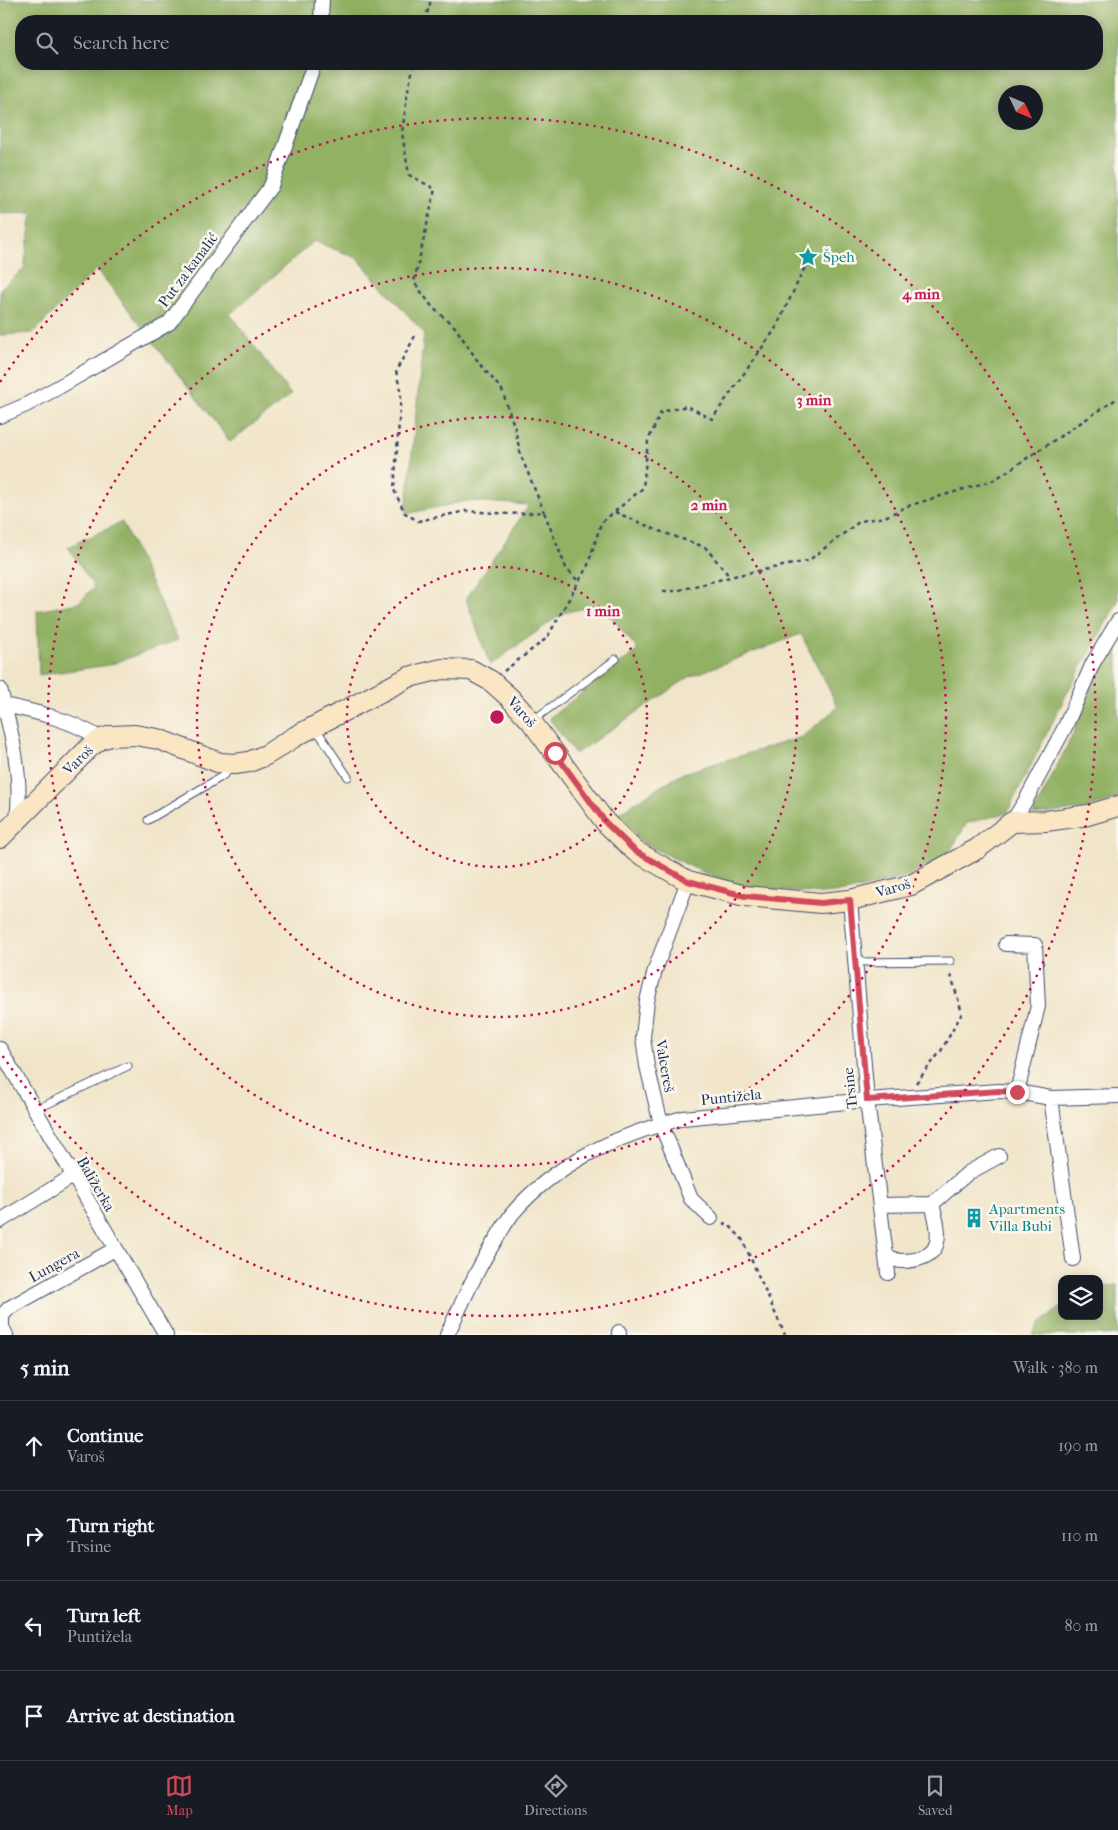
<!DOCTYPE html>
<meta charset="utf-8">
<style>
:root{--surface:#171b24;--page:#20242c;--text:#f1f3f6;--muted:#9ea1a6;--line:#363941;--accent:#d1495b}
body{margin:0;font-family:"IM FELL French Canon",serif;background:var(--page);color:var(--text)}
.controls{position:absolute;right:15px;bottom:15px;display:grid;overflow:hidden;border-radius:10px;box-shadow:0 2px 12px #0003}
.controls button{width:45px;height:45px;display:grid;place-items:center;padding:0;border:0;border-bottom:1px solid var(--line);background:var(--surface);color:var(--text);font:25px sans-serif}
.compass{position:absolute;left:998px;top:85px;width:45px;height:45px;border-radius:50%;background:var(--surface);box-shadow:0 2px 12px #0003;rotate:134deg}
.stop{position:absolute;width:15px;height:15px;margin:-11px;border:4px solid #d1495b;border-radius:50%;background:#fff}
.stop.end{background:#d1495b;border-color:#fff;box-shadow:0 1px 5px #0008}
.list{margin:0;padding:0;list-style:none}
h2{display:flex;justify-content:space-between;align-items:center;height:65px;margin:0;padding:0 20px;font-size:21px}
h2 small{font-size:16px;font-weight:400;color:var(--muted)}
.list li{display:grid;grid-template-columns:32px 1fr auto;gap:15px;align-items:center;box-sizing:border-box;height:90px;padding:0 20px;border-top:1px solid var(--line)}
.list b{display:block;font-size:19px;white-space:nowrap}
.list p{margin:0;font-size:16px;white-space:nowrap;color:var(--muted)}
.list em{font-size:16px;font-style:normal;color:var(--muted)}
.icon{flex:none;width:28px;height:28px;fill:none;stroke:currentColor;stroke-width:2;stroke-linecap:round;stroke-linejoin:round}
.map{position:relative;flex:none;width:1118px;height:1335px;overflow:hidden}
.search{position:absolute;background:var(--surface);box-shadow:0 2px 12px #0003;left:15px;right:15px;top:15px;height:55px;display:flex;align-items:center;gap:12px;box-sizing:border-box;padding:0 18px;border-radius:20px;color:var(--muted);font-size:19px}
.sheet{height:425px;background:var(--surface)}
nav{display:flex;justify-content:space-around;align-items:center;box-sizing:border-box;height:70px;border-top:1px solid var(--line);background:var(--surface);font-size:14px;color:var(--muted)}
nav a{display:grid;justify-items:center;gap:2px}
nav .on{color:var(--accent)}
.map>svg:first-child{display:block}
.forest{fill:#92b164;stroke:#567061;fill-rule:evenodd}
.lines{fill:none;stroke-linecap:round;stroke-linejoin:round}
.service-casing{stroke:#3b4a6e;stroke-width:9}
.minor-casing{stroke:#3b4a6e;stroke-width:16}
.secondary-casing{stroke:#3b4a6e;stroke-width:22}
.path{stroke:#3b4a6e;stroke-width:2.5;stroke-dasharray:4 4;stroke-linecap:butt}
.service{stroke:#fff;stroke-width:7}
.minor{stroke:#fff;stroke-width:14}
.secondary{stroke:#fbe6c4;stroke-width:20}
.route{stroke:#d1495b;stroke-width:6}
.ring{fill:none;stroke:#c2185b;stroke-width:2.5;stroke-dasharray:2.5 5}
.labels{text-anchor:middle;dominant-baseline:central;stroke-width:5;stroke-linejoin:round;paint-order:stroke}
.culture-label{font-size:15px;fill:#0d838f;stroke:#fbf7ec;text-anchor:start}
.street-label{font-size:15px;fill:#1b2f5e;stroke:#fbf7ec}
.centre{fill:#c2185b;stroke:#fbf7ec;stroke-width:2.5}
.ring-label{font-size:15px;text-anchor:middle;font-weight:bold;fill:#c2185b;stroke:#fbf7ec;stroke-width:5;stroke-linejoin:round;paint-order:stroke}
</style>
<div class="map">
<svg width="1118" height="1335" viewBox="0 0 1118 1335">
<rect width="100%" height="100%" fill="#fbf7ec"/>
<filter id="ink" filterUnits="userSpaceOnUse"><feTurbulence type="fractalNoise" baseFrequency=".02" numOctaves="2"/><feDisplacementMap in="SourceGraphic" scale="10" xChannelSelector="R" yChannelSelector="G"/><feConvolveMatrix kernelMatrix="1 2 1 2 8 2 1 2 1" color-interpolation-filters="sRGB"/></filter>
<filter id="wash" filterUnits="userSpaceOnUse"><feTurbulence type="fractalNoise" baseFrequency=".0096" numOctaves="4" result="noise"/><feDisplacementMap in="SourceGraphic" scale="20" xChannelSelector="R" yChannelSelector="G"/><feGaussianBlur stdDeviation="1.12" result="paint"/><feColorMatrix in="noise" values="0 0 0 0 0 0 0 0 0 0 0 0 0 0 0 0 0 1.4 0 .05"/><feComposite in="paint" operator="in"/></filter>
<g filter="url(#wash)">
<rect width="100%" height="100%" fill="#f1e5c9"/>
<!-- forest -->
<path class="forest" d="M0,0h1118v601l-53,96 -58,116 -40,10 -20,33 -40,21 -62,15 -23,2 -80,-6 -48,-20 -51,-25 -26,-29 63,-40 122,-37 36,-30 -37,-73 -112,43 -114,77 -26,-36 89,-68 -37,-46 -38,9 -73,52 -24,-66 63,-94 -62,-4 -61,13 18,-181 -67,-75 -43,-17 -84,73 61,81 -61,47 -133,-173 -64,64 -33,2v-46l24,-20 8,-56 -32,1zM21,21h1076v43h-1076zM1006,92h30v30h-30z
M122,522l56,118 -69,25 -70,10 -2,-64 41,-8 16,-16 -26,-40z
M1117,648l1,9v142l-34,10 -51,6 39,-79 26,-66z
M1118,1285v50h-85l6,-12 23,-16v9h37v-29z"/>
</g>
<g filter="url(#ink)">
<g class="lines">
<defs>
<path id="service" d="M532,721l84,-62
M315,727l33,50
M148,820l73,-43 11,-9
M856,962l94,-1
M35,1110l93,-44"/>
<path id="minor" d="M321,21l1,-21
M0,416l26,-11 38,-21 105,-61 102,-137 43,-122
M0,689c11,42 23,86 17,130
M0,706l4,-1c33,7 68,15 97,34
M1012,822l14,-22 39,-73 28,-64 25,-42
M688,881l-33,89 -8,31 -4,36 4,29 14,58 30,75 20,19
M850,900l17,200 21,173
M1006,944l29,1 3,61 -21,86
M0,1049l166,286
M1051,1098l22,161
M881,1205l51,-1 36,-31 31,-17
M0,1221l73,-45
M887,1256c4,2 10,5 15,5 13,0 32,-4 35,-19 3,-12 -2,-26 -5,-38
M6,1335l-4,-8v-11l7,-8 106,-59
M447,1335c16,-34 30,-67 51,-99 4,-7 9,-15 14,-22 44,-52 107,-79 171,-96l184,-18 132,-9 18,1 34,6 67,-2
M619,1335v-3"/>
<path id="secondary" d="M0,838l90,-91 11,-8 10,-3 24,-1 23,4 62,24 15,1 14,-2 17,-7 30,-19 113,-59 33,-8 29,1 20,11 19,17 21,23 75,102 29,28 53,30 57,15 76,7 29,-3 61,-15 66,-36 35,-27 34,-1 42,-6 30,-9"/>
</defs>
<!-- service casing -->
<use href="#service" class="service-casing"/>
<!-- minor casing -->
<use href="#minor" class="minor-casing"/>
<!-- secondary casing -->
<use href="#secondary" class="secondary-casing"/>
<!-- path -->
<path class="path" d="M425,21l6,-21
M414,64l-6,26 -6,43 7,42 26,14 -21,93 19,26 22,19 24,36 23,27 13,39 6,27 23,56
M415,336l-19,35 5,23 -7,96 11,23 13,8 48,-10 44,3 34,-2 22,56 13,14
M615,512l44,19 46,16 25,30
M663,591h12l63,-16 70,-14 52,-40 25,-4 23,-11 86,-26 124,-82
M504,671l43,-33 41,-73 13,-42 42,-35 5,-47 13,-29 26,-6 25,13 64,-91 29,-61
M916,1083l25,-32 21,-38 -11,-38
M723,1223l6,2 13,14 43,96"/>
<!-- service -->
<use href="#service" class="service"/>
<!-- minor -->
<use href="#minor" class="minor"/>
<!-- secondary -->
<use href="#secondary" class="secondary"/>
</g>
</g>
<g class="lines" filter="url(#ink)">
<!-- route -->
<path class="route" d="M555,753l51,70 29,28 53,30 57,15 76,7 29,-3 17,200 132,-9 18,1"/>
</g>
<!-- distance rings -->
<g class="ring">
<circle cx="497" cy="717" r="150"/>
<circle cx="497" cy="717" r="300"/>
<circle cx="497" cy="717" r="449"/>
<path d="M0 382A599 599 0 1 1 0 1052"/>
</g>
<!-- icons -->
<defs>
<symbol id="sight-bare" viewBox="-9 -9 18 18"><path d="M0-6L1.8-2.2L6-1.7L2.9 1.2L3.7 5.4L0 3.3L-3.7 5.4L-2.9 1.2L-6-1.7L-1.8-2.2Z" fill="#0f9aa8" stroke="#fbf7ec" stroke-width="2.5" paint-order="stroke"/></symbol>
<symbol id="building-bare" viewBox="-9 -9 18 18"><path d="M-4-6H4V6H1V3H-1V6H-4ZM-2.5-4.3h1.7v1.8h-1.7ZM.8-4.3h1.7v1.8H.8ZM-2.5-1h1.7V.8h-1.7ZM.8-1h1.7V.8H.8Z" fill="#0f9aa8" stroke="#fbf7ec" stroke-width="2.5" paint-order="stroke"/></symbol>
</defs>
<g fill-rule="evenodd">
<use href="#sight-bare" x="794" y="243" width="28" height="28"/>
<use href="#building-bare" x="960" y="1204" width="28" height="28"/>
</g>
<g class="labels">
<!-- culture labels -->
<g class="culture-label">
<text x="823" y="257">Špeh</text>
<text x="989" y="1209">Apartments<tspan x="989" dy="17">Villa Bubi</tspan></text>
</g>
<!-- street labels -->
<g class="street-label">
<text transform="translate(188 270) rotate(-53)">Put za kanalić</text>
<text transform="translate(522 712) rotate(48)">Varoš</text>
<text transform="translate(78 760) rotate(-44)">Varoš</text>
<text transform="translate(893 888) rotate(-16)">Varoš</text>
<text transform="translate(665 1066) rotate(80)">Valcereš</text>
<text transform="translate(850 1088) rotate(-96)">Trsine</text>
<text transform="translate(731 1097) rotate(-6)">Puntižela</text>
<text transform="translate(96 1184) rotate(60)">Baližerka</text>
<text transform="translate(54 1265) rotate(-29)">Lungera</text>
</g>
</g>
<circle cx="497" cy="717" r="8" class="centre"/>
<g class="ring-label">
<text x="921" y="299">4 min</text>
<text x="814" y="405">3 min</text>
<text x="709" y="510">2 min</text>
<text x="603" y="616">1 min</text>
</g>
</svg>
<div class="controls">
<button><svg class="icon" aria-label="layers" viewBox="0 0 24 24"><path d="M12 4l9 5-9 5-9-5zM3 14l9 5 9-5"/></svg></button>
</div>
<svg class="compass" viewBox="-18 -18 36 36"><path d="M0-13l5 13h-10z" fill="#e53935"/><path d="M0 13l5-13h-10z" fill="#9ea1a6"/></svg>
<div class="stop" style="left:555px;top:753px"></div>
<div class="stop end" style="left:1017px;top:1092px"></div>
<div class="search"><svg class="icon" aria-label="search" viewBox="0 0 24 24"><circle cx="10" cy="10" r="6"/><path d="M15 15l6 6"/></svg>Search here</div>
</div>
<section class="sheet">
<h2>5 min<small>Walk · 380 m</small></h2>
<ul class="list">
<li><svg class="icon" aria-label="ahead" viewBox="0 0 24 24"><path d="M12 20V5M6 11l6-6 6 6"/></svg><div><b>Continue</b><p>Varoš</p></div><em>190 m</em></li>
<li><svg class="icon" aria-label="right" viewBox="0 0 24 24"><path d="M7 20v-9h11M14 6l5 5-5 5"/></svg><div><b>Turn right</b><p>Trsine</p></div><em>110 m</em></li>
<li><svg class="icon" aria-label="left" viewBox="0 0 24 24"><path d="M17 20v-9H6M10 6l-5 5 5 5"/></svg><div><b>Turn left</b><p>Puntižela</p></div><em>80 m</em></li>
<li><svg class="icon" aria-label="arrive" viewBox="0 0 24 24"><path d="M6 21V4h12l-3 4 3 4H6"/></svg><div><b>Arrive at destination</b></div></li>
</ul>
</section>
<nav>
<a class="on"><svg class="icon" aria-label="map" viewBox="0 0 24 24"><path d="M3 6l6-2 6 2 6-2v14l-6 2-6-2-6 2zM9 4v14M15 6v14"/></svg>Map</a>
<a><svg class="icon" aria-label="directions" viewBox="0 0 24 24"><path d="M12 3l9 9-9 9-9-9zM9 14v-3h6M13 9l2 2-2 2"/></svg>Directions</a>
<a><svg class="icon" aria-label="saved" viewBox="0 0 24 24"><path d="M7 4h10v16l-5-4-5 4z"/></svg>Saved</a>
</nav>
